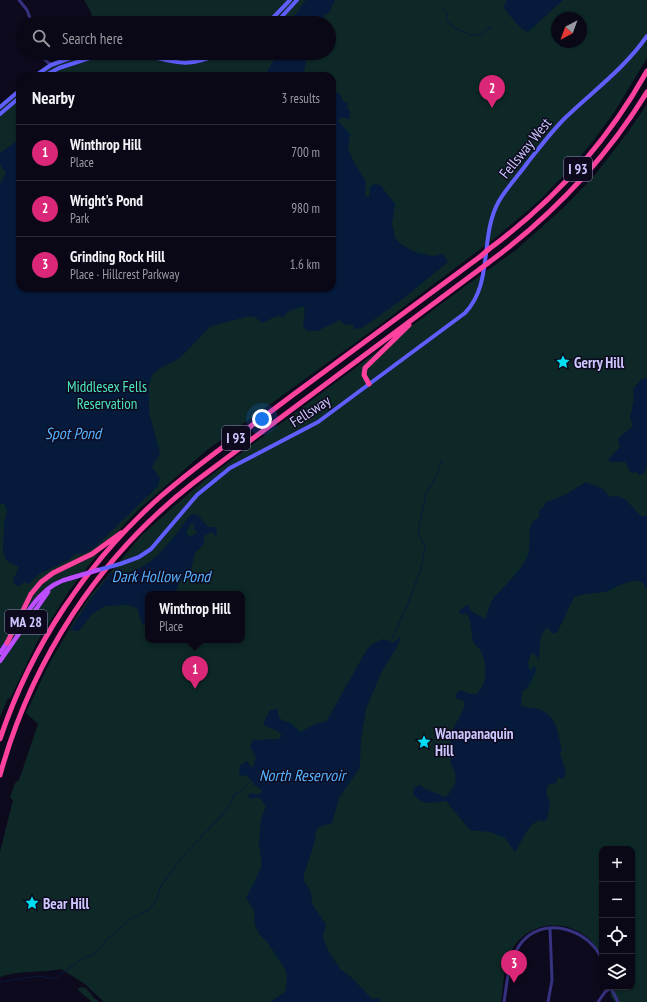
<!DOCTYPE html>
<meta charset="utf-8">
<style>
:root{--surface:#0a0816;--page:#13111f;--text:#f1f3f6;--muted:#999aa1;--line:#2a2935;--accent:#db2777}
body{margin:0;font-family:"PT Sans Narrow",sans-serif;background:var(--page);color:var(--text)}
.controls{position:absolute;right:12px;bottom:12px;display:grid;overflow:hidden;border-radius:8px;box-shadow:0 1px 3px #0004}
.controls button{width:36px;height:36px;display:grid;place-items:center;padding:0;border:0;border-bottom:1px solid var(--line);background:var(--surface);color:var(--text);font:20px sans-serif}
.compass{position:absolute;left:551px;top:12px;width:36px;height:36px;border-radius:50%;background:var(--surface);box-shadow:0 1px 3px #0004;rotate:221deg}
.you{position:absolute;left:262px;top:419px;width:14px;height:14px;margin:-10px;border:3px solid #fff;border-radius:50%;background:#1a73e8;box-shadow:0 0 0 6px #1a73e833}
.badge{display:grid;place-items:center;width:26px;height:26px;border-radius:50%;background:var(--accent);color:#fff;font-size:13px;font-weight:700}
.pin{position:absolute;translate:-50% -33px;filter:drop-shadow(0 1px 2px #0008)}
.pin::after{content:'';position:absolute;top:21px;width:14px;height:12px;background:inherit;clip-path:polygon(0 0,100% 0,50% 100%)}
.popup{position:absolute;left:145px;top:591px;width:100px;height:52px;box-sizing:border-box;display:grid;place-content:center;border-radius:8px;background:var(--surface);filter:drop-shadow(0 1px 3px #0005);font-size:13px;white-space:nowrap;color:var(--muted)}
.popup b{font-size:15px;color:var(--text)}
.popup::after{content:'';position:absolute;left:50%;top:100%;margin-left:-8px;border:8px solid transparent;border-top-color:var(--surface)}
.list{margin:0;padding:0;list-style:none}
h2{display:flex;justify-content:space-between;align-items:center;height:52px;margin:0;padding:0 16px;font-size:17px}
h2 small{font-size:13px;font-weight:400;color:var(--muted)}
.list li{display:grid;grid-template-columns:26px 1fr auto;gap:12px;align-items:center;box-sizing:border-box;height:56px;padding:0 16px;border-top:1px solid var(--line)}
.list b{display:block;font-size:15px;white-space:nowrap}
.list p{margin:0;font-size:13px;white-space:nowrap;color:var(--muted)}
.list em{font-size:13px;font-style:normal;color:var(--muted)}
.icon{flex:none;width:22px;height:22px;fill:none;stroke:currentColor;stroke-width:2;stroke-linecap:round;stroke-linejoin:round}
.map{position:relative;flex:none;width:647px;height:1002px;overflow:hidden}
.search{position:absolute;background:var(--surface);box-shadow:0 1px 3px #0004;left:16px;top:16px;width:320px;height:44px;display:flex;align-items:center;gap:10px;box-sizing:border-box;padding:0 14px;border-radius:22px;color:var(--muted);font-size:15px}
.panel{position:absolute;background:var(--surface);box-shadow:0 1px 3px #0004;left:16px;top:72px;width:320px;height:220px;border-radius:12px}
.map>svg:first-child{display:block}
.green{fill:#0d2827;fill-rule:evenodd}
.water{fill:#061a3c;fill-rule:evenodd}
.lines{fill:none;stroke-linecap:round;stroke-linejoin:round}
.stream{stroke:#061a3c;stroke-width:1}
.minor{stroke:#353280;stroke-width:3}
.secondary{stroke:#615eff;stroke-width:4}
.primary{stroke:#bc4eff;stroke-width:4.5}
.motorway{stroke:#ff429e;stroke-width:5}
.secondary-bridge{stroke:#615eff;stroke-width:4}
.primary-bridge{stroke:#bc4eff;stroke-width:4.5}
.motorway-bridge{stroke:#ff429e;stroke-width:5}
.labels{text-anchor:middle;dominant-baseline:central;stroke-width:3;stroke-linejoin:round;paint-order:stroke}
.shield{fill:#0e0a1e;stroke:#948ebc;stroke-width:1}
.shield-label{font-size:14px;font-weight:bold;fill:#cdc7ff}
.street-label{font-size:15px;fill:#cdc7ff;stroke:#0e0a1e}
.poi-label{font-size:15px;font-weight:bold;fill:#cdc7ff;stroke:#0e0a1e;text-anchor:start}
.park-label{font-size:15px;fill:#4de5be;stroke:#0e0a1e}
.water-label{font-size:16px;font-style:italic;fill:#55b2ff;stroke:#0e0a1e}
</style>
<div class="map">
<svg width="647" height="1002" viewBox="0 0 647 1002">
<rect width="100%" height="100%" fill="#0e0a1e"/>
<!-- green -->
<path class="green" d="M84,0h563v58l-32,53 -21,29 -25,30 -29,30 -41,35 -122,92 -170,123 -70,61 -38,41 -30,39 -32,51 -27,57 -2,-1 -8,19v-613l20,-17v201h312v-212h-300l16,-12 17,-6 -7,-3 1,-2h270v-30h-236l-2,-11zM557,18h24v24h-24z
M647,104v898h-32l-4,-5 -1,-10h22v-138h-30v109c-4,-7 -8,-15 -14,-20 -23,-20 -59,-16 -75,10 -10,15 -9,37 -12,54h-397l-19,-18 -24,-15c-20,4 -42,1 -61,8v-125l13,-52 -3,-3 5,-14 4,-3 19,-56 -12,-11 23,-49 27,-47 14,-21 51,-60 32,-29 33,-28 258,-192 52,-37 47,-42 31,-32 34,-44zM148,594h94v46h-94z
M82,987l4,1 9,11 5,3h-8l-15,-13z"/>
<!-- water -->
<path class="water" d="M306,0h29l-6,13 -5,2 -1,8h-34z
M507,0h56l-35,32c-7,-2 -20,-18 -24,-25z
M278,53h30l-4,17 2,6h-41z
M336,92l4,2 3,7 6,3 -3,3 4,3v7l-2,2 -6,-2 -4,4 12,13 -2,15 7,15 11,18 -1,14 4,2 1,-11 4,-3 6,1 15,19 -3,20 3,14 4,5 16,9 8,2 10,2 10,-2 5,8 -48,39 -38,27 -7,1 -3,-5 -7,1 -5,-5 -23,11h-9l-5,-4 2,-16 -2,-5 -14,5 -6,6 -6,-1 -15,7 -7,-6 -5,-1 -39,10 -31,32 -23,12 -5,5 -3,11v26l11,42 -8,13 8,11 -2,8 -64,62 -11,6h-8l-6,6 -30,14 -10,10 -5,-2 -4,4 -5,-1 -2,-4 6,-14 -12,-6 -4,-9 1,-28 3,-14 -3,-6h-4v-320l6,-11 -6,-9v-11l20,-14v149h312v-195z
M647,378v87l-3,8 -4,2 -4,-3 -5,1 -6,-11h-14l-3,-2 12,-13c0,-2 -2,-4 -2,-7 0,-4 12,-9 15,-15l-3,-7 4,-18 -1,-11 8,-9z
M586,482l17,7 7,8 7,-1 9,4 15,16h6v73l-5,-7c-10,-4 -27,5 -36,10 -11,1 -20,1 -32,5l-17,36h-6l-3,-6c-11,7 -7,23 -9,33l-5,-7 -3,1 -3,9 2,8 4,-5 3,3 -9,18 -6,5 -1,13c3,3 9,2 14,3 24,7 22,24 27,42l-2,4 6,18 -3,7 -5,-2 -2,6 -8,2 -2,7 4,11 -3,17 -3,1 -4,-1c-13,5 -18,21 -25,32l-10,-14 -15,-6 -20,-2 -24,-29c-13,0 -21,7 -33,-7l1,-7 6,-2 5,4 21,8c11,-14 13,-19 4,-35l3,-12c-10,-17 10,-31 12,-47l-2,-3 -6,-1 -2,-4 6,-5 9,4h6c13,-9 10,-32 5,-43 -2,-4 -7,-6 -8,-10 -2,-9 -1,-19 -6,-27h-7l-1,-3 9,-7 3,7 14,8c3,-6 4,-14 8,-20 10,-13 26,-25 33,-40 7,-13 0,-28 7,-38l6,-3v-8l5,-3 2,-5 17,-6z
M193,514l5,1 10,12h6l3,2 -1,7 -5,-4 -7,4v8l-9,9 -4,16 -12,14 -4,11h-27v23l-5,9 -6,-18 -10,-3 -22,1 -13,8 -13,17 -9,-1 19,-29 22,-28c38,3 56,-28 77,-55zM191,523l3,1v5l4,4 -9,4 -3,-4z
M401,636l-3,9 -17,28 -15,36 -5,29 -1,29 -21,31 -7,25 -13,4 -3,3 -2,14 -10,31v6l7,11 1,12 14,20 -3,13 5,13 12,19 11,8 21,22 7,-1 2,4h-111l15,-10 2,-12 -1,-9 -18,-28 -9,-9 -4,-9 -1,-15 -8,-12 16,-32 -3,-24 2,-22 5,-14 -6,-8h-12l2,-5 9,2 3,-5 -9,-6v-3l-7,-6 -4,1 -3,-2 1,-8 7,-5 4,6h2l3,-10 -6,-10 3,-7 25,-1 4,-3 -4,-5 -15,-6 7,-15 7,-1 2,9 5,3 5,1 11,10 17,-9 9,-1 40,-71 5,-6 12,-6 10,4z"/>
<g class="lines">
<!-- stream -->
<path class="stream" d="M442,7l5,6v8l9,8 15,6h11l3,-5 7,-3
M390,643l18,-39 14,-39 3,-17 -7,-17 8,-38 10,-16 6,-17
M0,982l38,-6 16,3 31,-22 9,-2 13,-16 25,-21 17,-8 6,-8 6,-16 22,-30 39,-41 8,-10 3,-9 11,-8 7,-8"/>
<!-- minor -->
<path class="minor" d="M19,0l8,10 5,13
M37,53l14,12
M611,988l7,14
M504,1002c3,-19 4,-39 15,-56 21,-32 71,-18 83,14
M548,1002l4,-22 -2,-52
M598,1002l7,-10 6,-4"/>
<!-- secondary -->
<path class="secondary" d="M268,23l22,-23
M276,23l21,-23
M137,53c36,8 48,17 84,0
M168,53l21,3 19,-3
M35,76l16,-11 33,-12
M44,76l15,-8 46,-15
M0,107l20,-17
M0,114l20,-17
M120,564l19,-7 12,-8 46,-54 33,-27 88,-46 147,-109c29,-30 14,-77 34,-112 8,-14 20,-26 29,-39 12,-15 24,-31 37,-44 28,-27 60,-50 82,-82"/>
<!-- primary -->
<path class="primary" d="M15,632c14,-23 28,-48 56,-54
M0,653l8,-12
M0,661l48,-69"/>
<!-- motorway -->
<path class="motorway" d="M489,249c65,-48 119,-108 158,-178
M488,263c64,-47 117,-103 159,-171
M369,384l-5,-9 1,-7 44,-43
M7,643l24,-49 10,-12 12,-9 39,-19 29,-21
M0,739c31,-93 87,-177 160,-242 41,-36 87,-67 130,-100 64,-47 127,-94 191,-141
M0,775c32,-115 98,-217 192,-291l288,-215"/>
<!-- secondary-bridge -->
<path class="secondary-bridge" d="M98,570l22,-6"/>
<!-- primary-bridge -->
<path class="primary-bridge" d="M71,578l27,-8"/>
<!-- motorway-bridge -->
<path class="motorway-bridge" d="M481,256l8,-7
M480,269l8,-6"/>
</g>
<!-- icons -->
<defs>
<symbol id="sight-bare" viewBox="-9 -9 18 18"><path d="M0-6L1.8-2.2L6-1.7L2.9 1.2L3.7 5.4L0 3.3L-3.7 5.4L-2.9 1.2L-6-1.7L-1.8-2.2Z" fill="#00dcf2" stroke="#0e0a1e" stroke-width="2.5" paint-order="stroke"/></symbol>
</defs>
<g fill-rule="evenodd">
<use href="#sight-bare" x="553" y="352" width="20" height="20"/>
<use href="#sight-bare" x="414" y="732" width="20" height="20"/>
<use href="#sight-bare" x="22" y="893" width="20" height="20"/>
</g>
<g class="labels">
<!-- shield labels -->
<g class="shield">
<rect x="564" y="157" width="28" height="24" rx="3"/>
<rect x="222" y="426" width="28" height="24" rx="3"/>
<rect x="5" y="610" width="42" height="24" rx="3"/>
</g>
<g class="shield-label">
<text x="578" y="169">I 93</text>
<text x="236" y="438">I 93</text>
<text x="26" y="622">MA 28</text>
</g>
<!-- street labels -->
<g class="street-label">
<text transform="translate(525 148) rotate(-51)">Fellsway West</text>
<text transform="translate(310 411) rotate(-33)">Fellsway</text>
</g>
<!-- poi labels -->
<g class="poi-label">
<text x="574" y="362">Gerry Hill</text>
<text x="435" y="733">Wanapanaquin<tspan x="435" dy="17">Hill</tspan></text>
<text x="43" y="903">Bear Hill</text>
</g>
<!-- park labels -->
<g class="park-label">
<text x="107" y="386">Middlesex Fells<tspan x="107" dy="17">Reservation</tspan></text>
</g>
<!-- water labels -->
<g class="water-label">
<text x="73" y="433">Spot Pond</text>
<text x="161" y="576">Dark Hollow Pond</text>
<text x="302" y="775">North Reservoir</text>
</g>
</g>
</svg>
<div class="controls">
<button>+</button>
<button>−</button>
<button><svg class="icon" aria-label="locate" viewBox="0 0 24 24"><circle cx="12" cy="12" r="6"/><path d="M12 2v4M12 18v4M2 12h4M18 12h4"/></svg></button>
<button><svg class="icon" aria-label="layers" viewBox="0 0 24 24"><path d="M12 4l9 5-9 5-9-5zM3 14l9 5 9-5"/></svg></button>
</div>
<svg class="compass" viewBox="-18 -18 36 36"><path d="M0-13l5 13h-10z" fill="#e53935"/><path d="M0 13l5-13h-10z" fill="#999aa1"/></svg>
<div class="you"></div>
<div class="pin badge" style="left:195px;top:689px">1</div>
<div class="popup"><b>Winthrop Hill</b>Place</div>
<div class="pin badge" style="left:492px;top:108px">2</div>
<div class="pin badge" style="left:514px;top:983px">3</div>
<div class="search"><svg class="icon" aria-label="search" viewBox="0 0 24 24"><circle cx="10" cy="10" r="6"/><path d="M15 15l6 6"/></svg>Search here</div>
<section class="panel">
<h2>Nearby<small>3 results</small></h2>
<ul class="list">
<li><span class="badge">1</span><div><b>Winthrop Hill</b><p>Place</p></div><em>700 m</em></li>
<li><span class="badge">2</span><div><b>Wright's Pond</b><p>Park</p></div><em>980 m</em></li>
<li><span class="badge">3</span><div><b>Grinding Rock Hill</b><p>Place · Hillcrest Parkway</p></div><em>1.6 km</em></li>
</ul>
</section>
</div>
